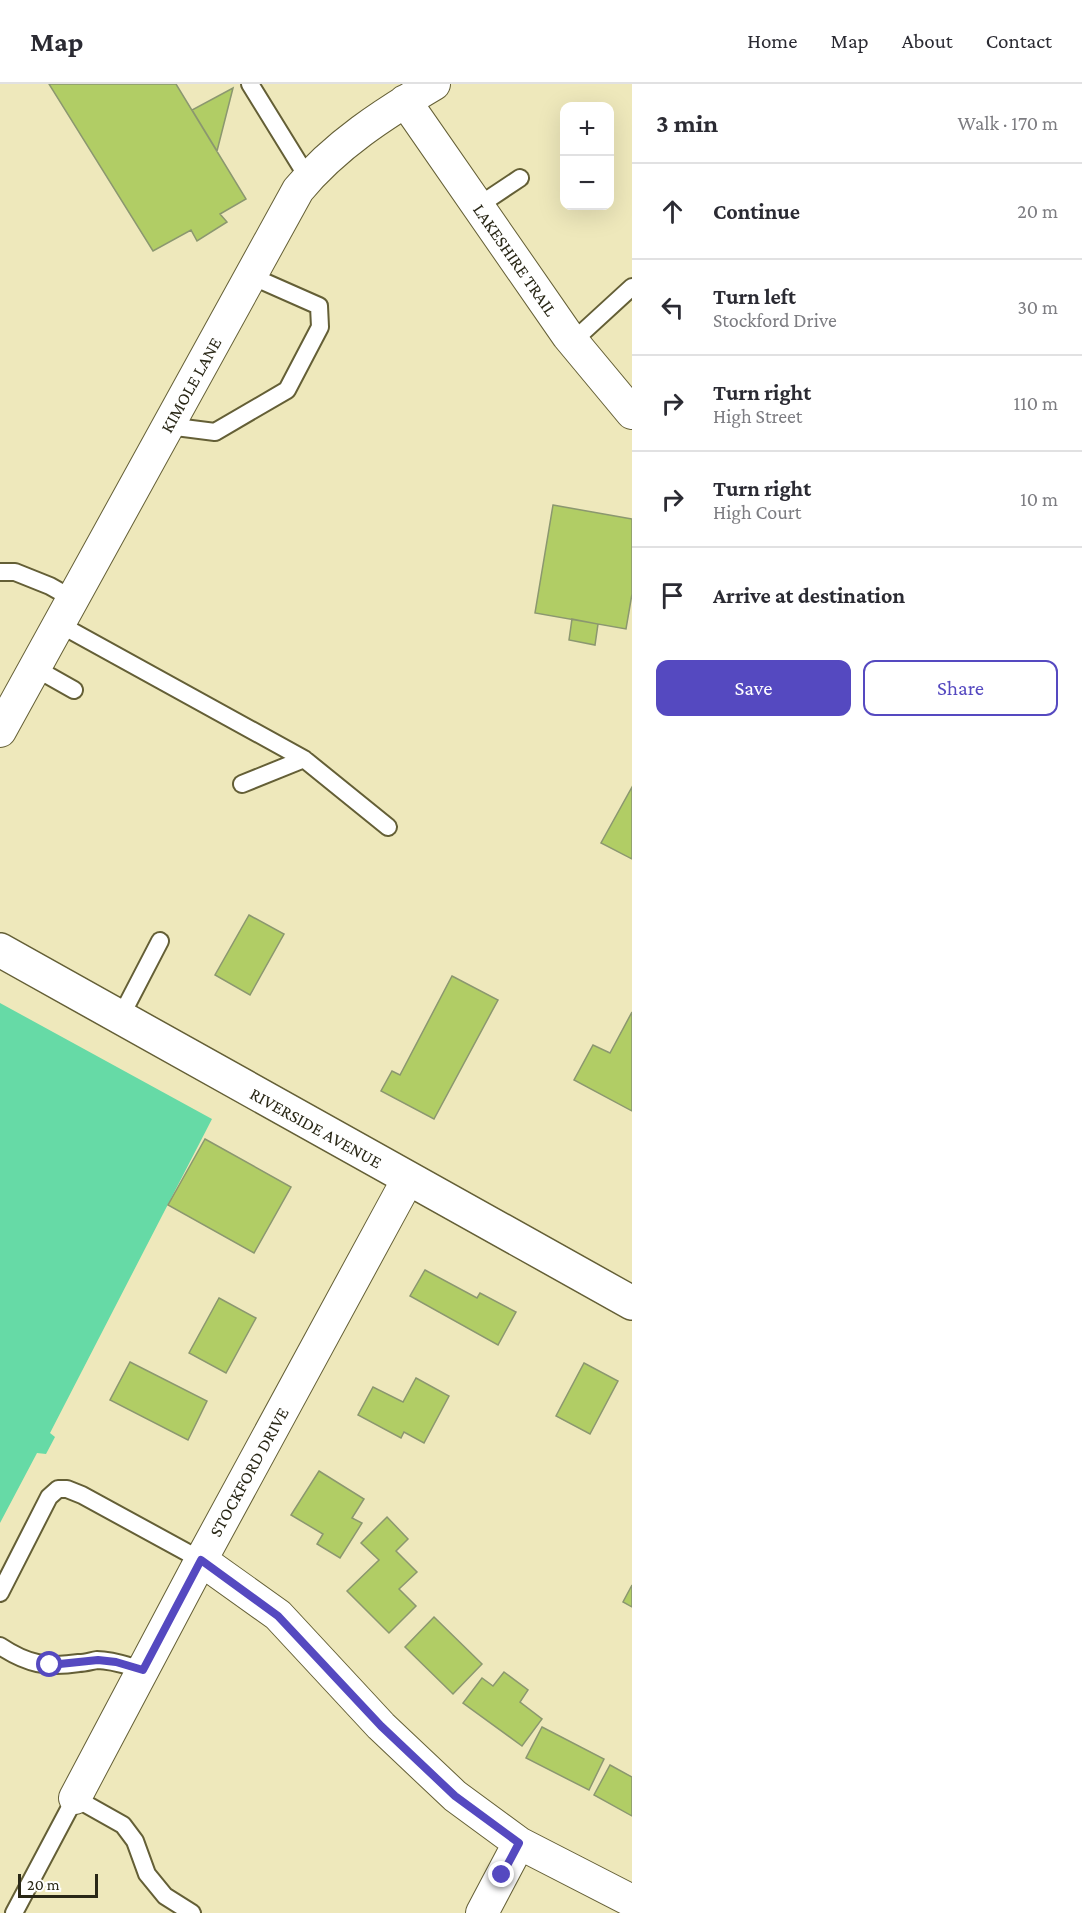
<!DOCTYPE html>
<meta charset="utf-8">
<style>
:root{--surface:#fff;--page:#f7f7f7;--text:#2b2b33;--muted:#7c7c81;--line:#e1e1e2;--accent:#5549c0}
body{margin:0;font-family:"Crimson Pro",serif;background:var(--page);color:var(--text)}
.controls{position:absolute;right:18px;top:18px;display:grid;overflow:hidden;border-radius:12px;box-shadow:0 6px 24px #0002}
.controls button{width:54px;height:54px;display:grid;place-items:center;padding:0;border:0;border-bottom:2px solid var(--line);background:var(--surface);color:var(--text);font:30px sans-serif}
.scale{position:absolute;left:18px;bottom:15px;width:80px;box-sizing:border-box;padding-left:6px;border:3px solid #292716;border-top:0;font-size:16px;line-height:21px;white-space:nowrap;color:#292716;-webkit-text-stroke:4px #fff;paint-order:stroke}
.stop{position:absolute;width:18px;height:18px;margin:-14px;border:4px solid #5549c0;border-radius:50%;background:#fff}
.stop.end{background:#5549c0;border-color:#fff;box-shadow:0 2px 6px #0008}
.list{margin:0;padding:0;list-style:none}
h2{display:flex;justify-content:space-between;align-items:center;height:78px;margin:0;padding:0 24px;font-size:26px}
h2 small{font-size:20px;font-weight:400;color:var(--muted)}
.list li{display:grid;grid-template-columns:39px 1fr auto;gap:18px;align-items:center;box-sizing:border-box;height:96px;padding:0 24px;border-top:2px solid var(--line)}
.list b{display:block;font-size:22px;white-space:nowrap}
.list p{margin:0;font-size:20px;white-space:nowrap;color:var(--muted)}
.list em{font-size:20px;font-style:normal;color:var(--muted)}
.actions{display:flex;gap:12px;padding:18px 24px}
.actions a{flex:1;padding:14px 0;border:2px solid var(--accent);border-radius:12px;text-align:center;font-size:21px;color:var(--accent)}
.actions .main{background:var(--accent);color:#fff}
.icon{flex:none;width:33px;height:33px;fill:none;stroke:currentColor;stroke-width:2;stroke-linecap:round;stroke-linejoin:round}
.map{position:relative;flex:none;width:632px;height:1829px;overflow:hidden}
header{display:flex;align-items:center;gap:36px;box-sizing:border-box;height:84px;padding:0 30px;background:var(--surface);border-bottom:2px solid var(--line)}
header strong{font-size:28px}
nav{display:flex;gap:33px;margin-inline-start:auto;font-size:21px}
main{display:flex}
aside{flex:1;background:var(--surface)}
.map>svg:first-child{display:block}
.green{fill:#66daa6}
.building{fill:#b1cd65;stroke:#8b976f;stroke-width:1.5}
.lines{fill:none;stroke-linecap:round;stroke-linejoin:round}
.service-casing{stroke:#645f36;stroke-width:20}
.minor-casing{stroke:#645f36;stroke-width:34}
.tertiary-casing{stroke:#645f36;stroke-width:36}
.service{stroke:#fff;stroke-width:16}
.minor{stroke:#fff;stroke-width:32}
.tertiary{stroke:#fff;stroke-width:33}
.route{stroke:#5549c0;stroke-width:8}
.labels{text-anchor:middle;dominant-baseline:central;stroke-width:4.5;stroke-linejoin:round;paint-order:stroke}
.street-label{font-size:18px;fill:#292716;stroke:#fff}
</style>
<header>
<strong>Map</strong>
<nav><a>Home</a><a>Map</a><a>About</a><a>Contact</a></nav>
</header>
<main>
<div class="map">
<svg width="632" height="1829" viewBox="0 0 632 1829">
<rect width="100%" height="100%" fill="#eee8bb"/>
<!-- green -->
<path class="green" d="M0,919l212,116 -162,314 5,4 -9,17 -9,-1 -37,70z"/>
<!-- building -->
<path class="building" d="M49,0h127l70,115 -26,15 7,8 -30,19 -6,-11 -38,21z
M233,4l-16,63 -25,-41z
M553,421l79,14v75l-6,35 -91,-16z
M572,535l26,5 -3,21 -26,-5z
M632,703v72l-31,-16z
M249,831l35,19 -34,61 -35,-20z
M452,892l46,24 -64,119 -53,-28 11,-20 8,4z
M632,928v99l-58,-31 19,-35 17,8z
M205,1055l86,48 -37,66 -86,-48z
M425,1186l52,28 3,-5 36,19 -18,33 -88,-49z
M219,1214l37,20 -30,55 -37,-20z
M130,1278l77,39 -19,39 -78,-40z
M584,1279l34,18 -28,53 -34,-18z
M416,1294l33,18 -25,47 -20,-11 -3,6 -43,-23 15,-28 30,15z
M319,1387l45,28 -12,19 10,5 -22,35 -23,-14 6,-10 -32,-19z
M387,1433l21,22 -12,12 21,21 -18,17 17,17 -27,27 -42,-42 32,-31 -18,-17z
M632,1501v22l-9,-5z
M434,1533l48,47 -29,30 -48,-47z
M504,1588l24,18 -8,12 22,17 -20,27 -59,-43 19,-25 11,8z
M542,1643l62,32 -15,31 -63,-32z
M610,1681l22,12v39l-38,-21z"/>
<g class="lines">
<defs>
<path id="service" d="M250,0l58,94
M478,122l42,-28
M572,258l60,-55
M168,342l47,6 72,-42 33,-63 -1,-21 -68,-30
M0,488h15l35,14 23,13
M59,540l245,135 84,68
M35,584l39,22
M242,700l62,-25
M120,934l40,-77
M0,1509l49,-96 9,-8h9l15,6 119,65
M0,1562c27,18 47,22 79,17 6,0 12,-2 18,-3 16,0 31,6 46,10
M14,1829l61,-115 48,27 12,16 12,33 18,22 27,17"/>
<path id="minor" d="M405,17l163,235 64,77
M0,647l298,-541c37,-45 87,-77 136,-106
M201,1476l77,55 103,111 74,70 64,47 113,58
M75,1714l126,-238 207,-381
M482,1829l37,-70"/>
<path id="tertiary" d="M0,866l632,353"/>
</defs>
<!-- service casing -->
<use href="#service" class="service-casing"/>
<!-- minor casing -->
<use href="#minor" class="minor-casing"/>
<!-- tertiary casing -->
<use href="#tertiary" class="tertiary-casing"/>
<!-- service -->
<use href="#service" class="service"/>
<!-- minor -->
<use href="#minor" class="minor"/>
<!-- tertiary -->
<use href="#tertiary" class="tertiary"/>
</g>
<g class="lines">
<!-- route -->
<path class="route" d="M50,1581l48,-5 18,2 27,8 58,-110 77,56 103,110 74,70 64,47 -17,32"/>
</g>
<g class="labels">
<!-- street labels -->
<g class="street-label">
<text transform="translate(515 176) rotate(55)">LAKESHIRE TRAIL</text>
<text transform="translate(191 301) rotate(-61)">KIMOLE LANE</text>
<text transform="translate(316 1044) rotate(29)">RIVERSIDE AVENUE</text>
<text transform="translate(249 1388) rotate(-61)">STOCKFORD DRIVE</text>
</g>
</g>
</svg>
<div class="controls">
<button>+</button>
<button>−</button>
</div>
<div class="scale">20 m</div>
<div class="stop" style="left:50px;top:1581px"></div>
<div class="stop end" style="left:502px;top:1791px"></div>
</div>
<aside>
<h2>3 min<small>Walk · 170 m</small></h2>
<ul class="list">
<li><svg class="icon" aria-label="ahead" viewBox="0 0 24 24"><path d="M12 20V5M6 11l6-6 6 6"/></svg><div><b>Continue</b></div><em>20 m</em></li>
<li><svg class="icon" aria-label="left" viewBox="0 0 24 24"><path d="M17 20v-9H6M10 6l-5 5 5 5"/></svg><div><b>Turn left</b><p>Stockford Drive</p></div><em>30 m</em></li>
<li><svg class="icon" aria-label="right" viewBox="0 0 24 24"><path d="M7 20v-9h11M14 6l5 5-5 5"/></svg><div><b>Turn right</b><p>High Street</p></div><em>110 m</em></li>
<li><svg class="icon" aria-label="right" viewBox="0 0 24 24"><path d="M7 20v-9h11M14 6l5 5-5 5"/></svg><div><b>Turn right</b><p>High Court</p></div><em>10 m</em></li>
<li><svg class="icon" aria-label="arrive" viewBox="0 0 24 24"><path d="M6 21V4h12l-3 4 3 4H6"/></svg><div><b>Arrive at destination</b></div></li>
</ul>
<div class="actions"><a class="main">Save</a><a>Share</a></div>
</aside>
</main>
